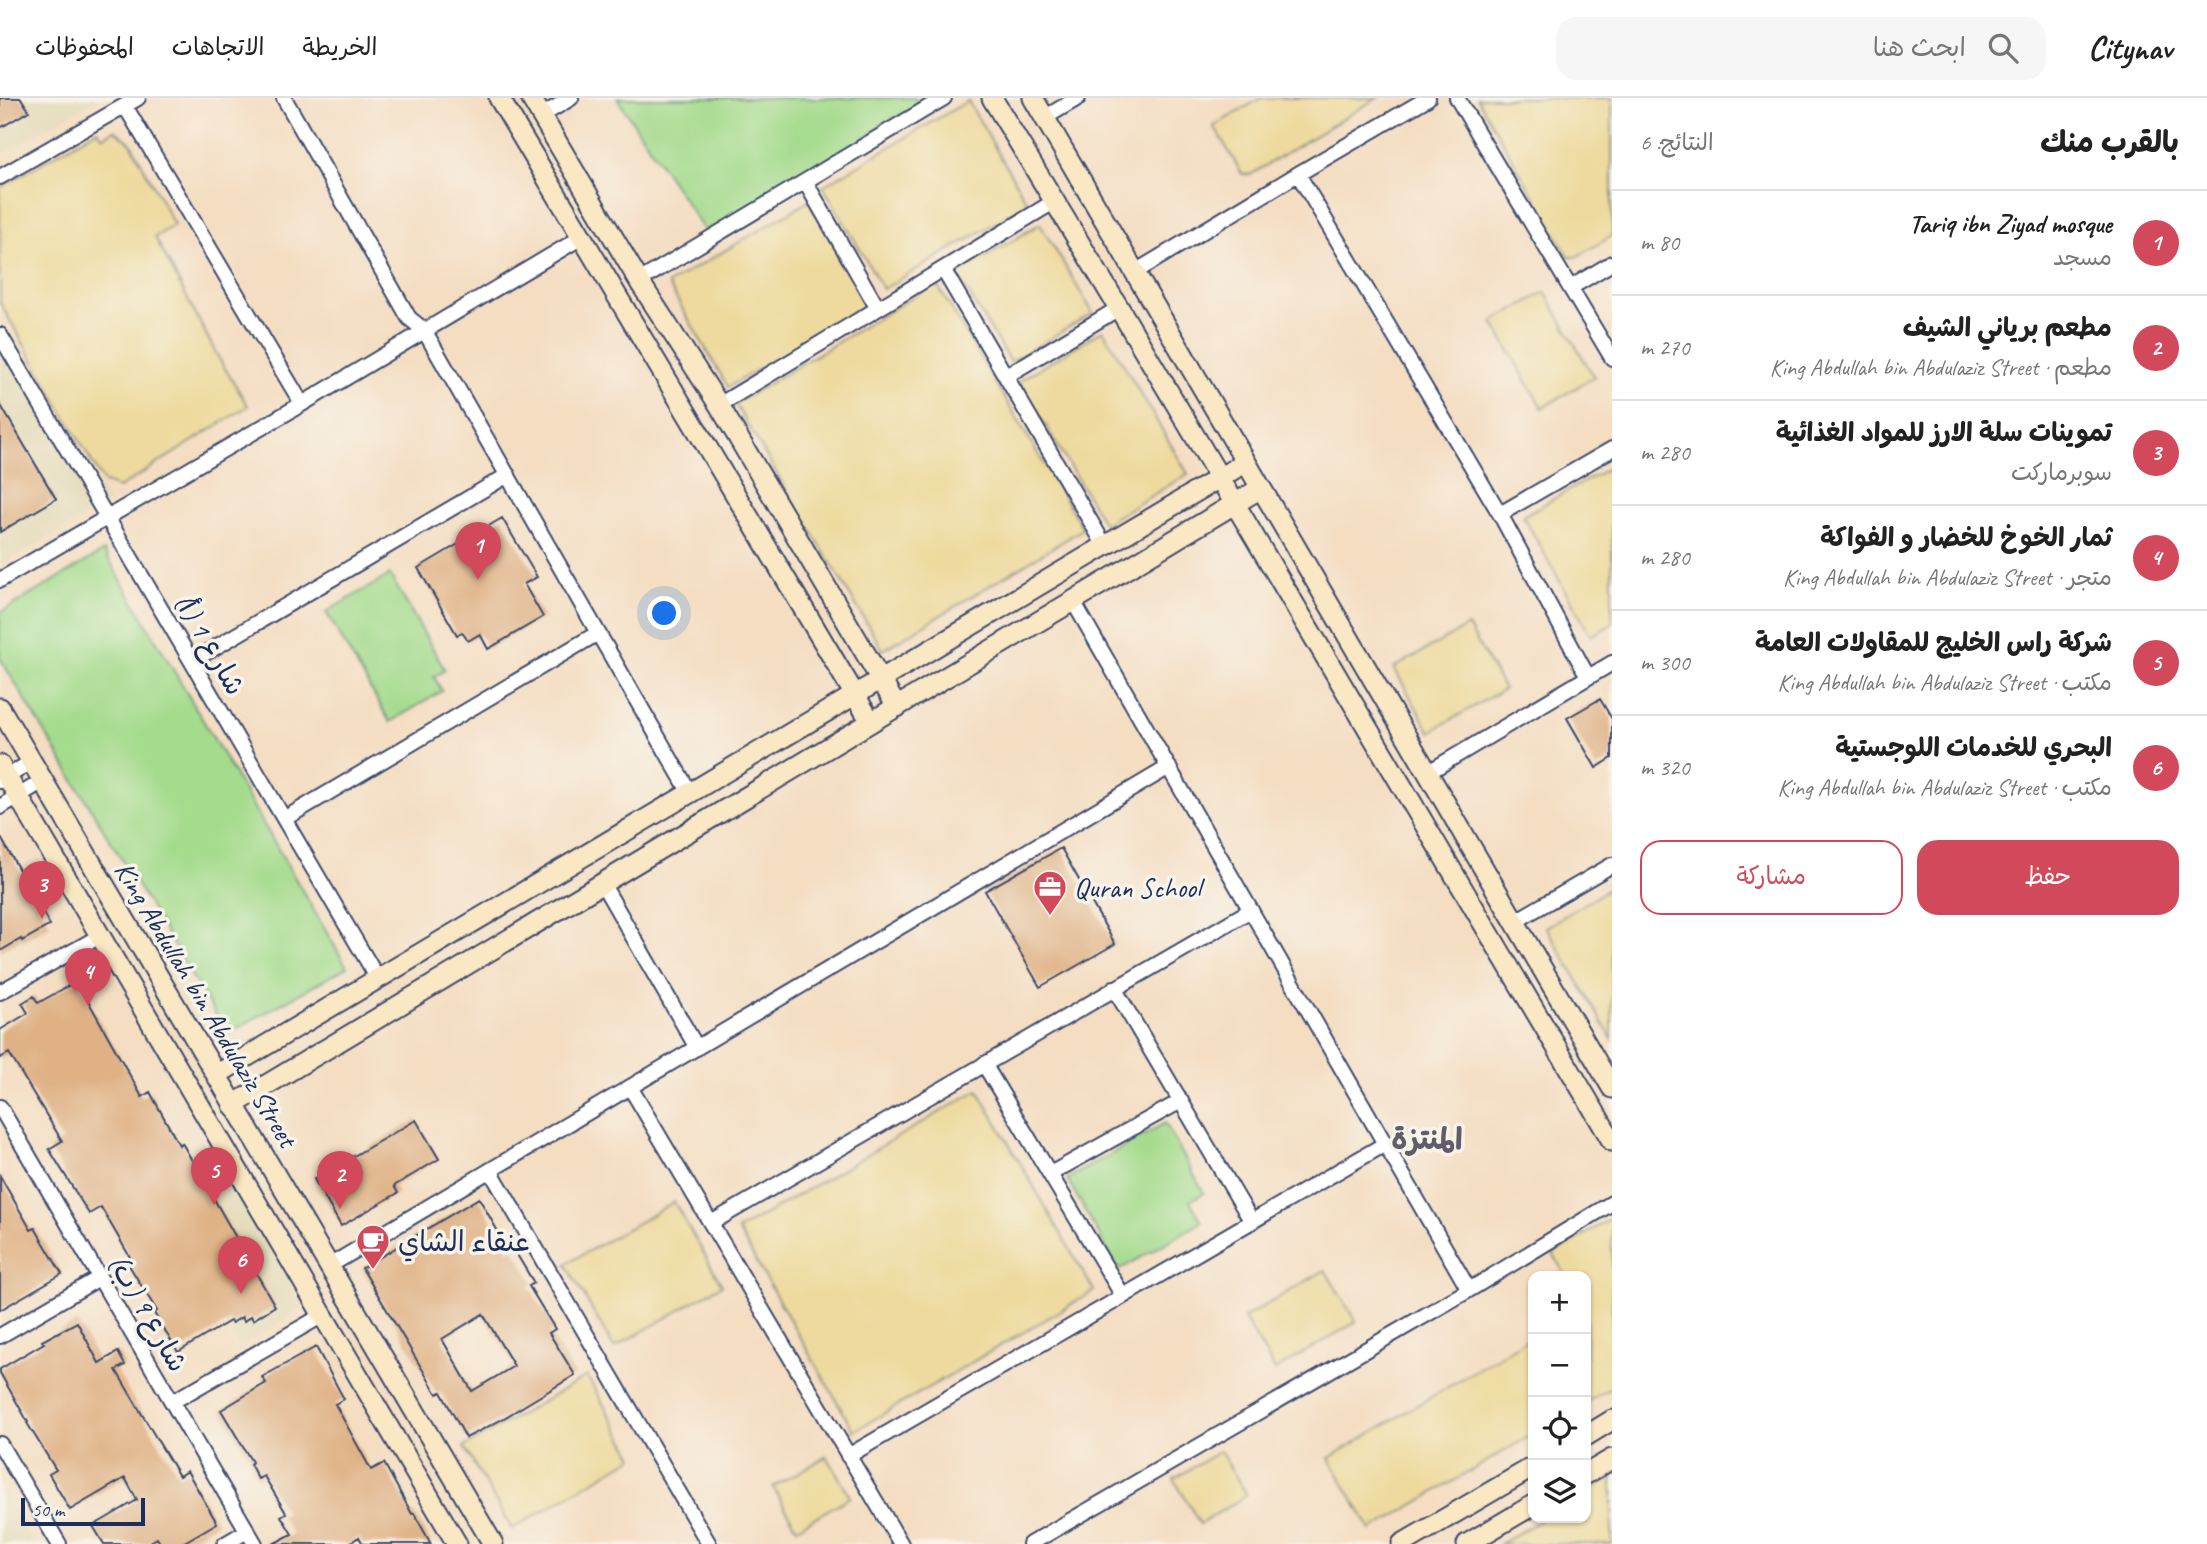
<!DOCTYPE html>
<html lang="ar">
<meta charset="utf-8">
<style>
:root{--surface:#fff;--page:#f6f6f6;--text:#222;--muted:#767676;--line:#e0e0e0;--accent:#d1495b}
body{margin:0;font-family:Caveat,"Playpen Sans Arabic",sans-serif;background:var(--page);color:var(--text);direction:rtl}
.controls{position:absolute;right:21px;bottom:21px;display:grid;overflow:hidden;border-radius:14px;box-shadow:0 2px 5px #0004}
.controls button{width:63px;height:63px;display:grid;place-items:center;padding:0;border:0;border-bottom:2px solid var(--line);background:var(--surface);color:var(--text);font:35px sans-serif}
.scale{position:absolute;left:21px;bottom:18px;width:124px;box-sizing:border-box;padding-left:7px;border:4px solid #1b2f5e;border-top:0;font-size:19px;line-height:24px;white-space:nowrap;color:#1b2f5e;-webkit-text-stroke:5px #f7f3e8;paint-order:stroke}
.you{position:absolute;left:665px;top:516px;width:24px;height:24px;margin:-18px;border:5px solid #fff;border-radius:50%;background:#1a73e8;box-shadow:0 0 0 10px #1a73e833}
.badge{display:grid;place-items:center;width:46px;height:46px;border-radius:50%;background:var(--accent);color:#fff;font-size:23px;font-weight:700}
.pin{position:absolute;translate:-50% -58px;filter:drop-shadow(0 2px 4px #0008)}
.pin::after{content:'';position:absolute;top:37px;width:24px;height:21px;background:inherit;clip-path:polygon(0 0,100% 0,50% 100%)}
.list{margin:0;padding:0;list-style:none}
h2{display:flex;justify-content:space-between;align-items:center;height:91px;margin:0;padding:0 28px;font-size:30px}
h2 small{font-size:23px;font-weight:400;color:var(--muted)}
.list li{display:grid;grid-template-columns:46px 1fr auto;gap:21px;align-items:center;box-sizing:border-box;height:105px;padding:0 28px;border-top:2px solid var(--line)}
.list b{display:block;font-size:26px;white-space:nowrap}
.list p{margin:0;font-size:23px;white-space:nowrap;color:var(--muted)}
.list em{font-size:23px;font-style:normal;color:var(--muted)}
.actions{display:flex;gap:14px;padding:21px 28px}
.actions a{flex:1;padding:16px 0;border:2px solid var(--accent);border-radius:21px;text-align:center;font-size:24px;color:var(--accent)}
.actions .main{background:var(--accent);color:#fff}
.icon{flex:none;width:38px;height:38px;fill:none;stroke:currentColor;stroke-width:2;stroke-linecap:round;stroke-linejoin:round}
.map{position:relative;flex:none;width:1612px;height:1446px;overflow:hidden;direction:ltr}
header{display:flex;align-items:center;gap:42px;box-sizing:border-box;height:98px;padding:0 35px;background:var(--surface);border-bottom:2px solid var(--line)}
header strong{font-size:33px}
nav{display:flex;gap:38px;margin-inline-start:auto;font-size:24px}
.search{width:490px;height:63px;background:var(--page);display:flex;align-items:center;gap:18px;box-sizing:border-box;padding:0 24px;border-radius:21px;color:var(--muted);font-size:26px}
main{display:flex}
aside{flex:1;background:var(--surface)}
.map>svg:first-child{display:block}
.built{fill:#e5dbba}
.green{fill:#a4db8d;stroke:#608576;stroke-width:2}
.sand{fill:#eeda9e;stroke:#84847e;stroke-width:2}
.building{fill:#dfb184;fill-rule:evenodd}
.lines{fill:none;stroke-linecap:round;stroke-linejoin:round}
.street-casing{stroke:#3c496d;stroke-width:18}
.secondary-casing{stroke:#3c496d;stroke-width:23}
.street{stroke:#fff;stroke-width:14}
.secondary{stroke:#fae7c3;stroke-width:19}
.labels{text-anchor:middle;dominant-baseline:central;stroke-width:7;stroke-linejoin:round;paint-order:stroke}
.street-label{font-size:28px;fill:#1b2f5e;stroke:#f7f3e8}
.poi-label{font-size:28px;fill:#1b2f5e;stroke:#f7f3e8;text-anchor:start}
.neighbourhood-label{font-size:30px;font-weight:bold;fill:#605c6b;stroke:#f7f3e8}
</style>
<header>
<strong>Citynav</strong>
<div class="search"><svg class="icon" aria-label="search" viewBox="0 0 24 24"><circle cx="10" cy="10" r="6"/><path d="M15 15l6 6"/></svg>ابحث هنا</div>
<nav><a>الخريطة</a><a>الاتجاهات</a><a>المحفوظات</a></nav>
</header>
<main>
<aside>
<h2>بالقرب منك<small>النتائج: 6</small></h2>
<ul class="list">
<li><span class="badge">1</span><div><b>Tariq ibn Ziyad mosque</b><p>مسجد</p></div><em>80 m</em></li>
<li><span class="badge">2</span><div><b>مطعم برياني الشيف</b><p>مطعم · King Abdullah bin Abdulaziz Street</p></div><em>270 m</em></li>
<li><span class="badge">3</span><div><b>تموينات سلة الارز للمواد الغذائية</b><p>سوبرماركت</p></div><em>280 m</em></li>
<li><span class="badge">4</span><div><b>ثمار الخوخ للخضار و الفواكة</b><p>متجر · King Abdullah bin Abdulaziz Street</p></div><em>280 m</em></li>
<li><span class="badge">5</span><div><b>شركة راس الخليج للمقاولات العامة</b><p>مكتب · King Abdullah bin Abdulaziz Street</p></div><em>300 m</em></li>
<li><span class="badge">6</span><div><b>البحري للخدمات اللوجستية</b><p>مكتب · King Abdullah bin Abdulaziz Street</p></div><em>320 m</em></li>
</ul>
<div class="actions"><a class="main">حفظ</a><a>مشاركة</a></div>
</aside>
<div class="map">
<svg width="1612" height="1446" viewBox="0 0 1612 1446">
<rect width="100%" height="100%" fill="#f7f3e8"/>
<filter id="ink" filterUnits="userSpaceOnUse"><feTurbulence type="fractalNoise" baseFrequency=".0143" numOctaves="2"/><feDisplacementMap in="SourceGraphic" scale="14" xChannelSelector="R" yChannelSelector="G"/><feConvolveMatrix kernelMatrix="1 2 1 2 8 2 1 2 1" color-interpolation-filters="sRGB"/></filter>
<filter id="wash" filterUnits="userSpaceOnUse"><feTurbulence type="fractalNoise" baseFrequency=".00686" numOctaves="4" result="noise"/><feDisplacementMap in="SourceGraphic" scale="28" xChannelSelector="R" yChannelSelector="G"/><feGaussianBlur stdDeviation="1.57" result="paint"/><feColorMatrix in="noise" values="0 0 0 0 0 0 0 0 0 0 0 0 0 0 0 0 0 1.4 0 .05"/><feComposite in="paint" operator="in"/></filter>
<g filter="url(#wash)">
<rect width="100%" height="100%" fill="#f4ddc1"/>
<!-- built -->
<path class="built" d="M0,0h99l-99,57z
M0,220l110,184 -110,64z
M234,1089l70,121 -65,38 -70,-121z
M0,1389l33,57h-33z"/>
<!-- green -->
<path class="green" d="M617,0h298l4,7 -212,130z
M104,453l243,416 -120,67 -227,-376v-45z
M390,477l55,95 -11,7 8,14 -52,31 -64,-110z
M1165,1025l39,70 -14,8 12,21 -83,48 -52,-91z"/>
<!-- sand -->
<path class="sand" d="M1261,0h116l-127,77 -8,-1 -28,-48z
M1477,0h135v138l-36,21h-7z
M968,3l60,103 -145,85 -60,-103z
M97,32l6,7 12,-7 16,13 43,82 -19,12 63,120 30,49 -129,82 -15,-5 -104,-180v-115z
M809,103l60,103 -141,83 -60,-103z
M1040,126l53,89 -83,49 -53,-88z
M936,185l147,246 -200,121 -148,-246z
M1545,194l49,85 -52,31 -49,-86z
M1103,232l85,144 -84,50 -85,-143z
M1607,371l5,9v146l-21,12 -68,-120z
M1468,528l36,63 -74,43 -36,-64z
M1612,789v152l-66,-112z
M978,992l116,201 -240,140 -116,-201z
M674,1104l48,83 -108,63 -48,-84z
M1612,1120v169l-26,15v-126h-20l-13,-22z
M1325,1172l31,52 -81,48 -31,-52z
M1533,1238v98l-162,96 -42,-72z
M587,1278l47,81 -122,72 -48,-82z
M1220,1353l27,44 -47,29 -26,-45z
M827,1358l23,41 -53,31 -24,-41z
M1612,1379v67h-112l44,-26h42v-26z"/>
<g id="blocks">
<!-- building -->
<path class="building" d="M0,0h21l8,13 -29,17z
M0,306l56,95 -56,33z
M502,420l35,59 -13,7 19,33 -55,32 -8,-15 -12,7 -6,-9 -5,3 -39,-67z
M1600,601l12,20v39l-16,10 -29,-50z
M0,738l50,89 -28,16 -1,-2 -21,12z
M1061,750l54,96 -75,43 -55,-96z
M77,883l65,116 8,-5 29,53 3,-2 93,163 -22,14 -2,-4 -7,5 -2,-4 -10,6 -2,-2 -52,31 -24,-39 3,-2 -30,-49 4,-3 -30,-52 -12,7 -40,-65 13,-8 -53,-88 -9,5v-28l28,-17 -6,-10 12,-7 4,7z
M416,1022l23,39 -45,27 4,7 -57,33 -27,-47z
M0,1078l31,54 4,-2 27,46 -62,36z
M479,1100l30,53 4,-3 21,35 -5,3 26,43 -6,4 26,42 -76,46 -33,17 -25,-46 -4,2 -75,-126zM483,1216l31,52 -42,25 -30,-52z
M77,1224l22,41 19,-11 7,13 -9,5 27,46 36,60 8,-5 30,52 -36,21h-20l-4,-6 -10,6h-43l-11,-18 44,-26 -12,-22 -55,32 -21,-36 7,-4 -29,-47 1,-1 -28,-49v-4l44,-26 -2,-2z
M316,1249l28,52 -9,5 36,66 13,-7 28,51 2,-1 17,31h-68l-4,-7 -11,7h-75l19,-10 -11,-18 5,-3 -22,-37 -6,3 -8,-15 2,-2 -31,-52 45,-27 -4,-6z"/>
</g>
</g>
<g filter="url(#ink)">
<use href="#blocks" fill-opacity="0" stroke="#3c496d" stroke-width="2"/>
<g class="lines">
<defs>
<path id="street" d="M284,0l125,220 15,12 266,463
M1457,0l155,260
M125,8l177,298
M541,18l30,-18
M1044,20l34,-20
M1298,76l202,340 88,163
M0,79l138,-79
M806,85l71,124
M943,171l162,277
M1135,174l163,-98 130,-76
M639,183l305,-183
M1570,190l42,-25
M0,237l378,644
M1006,278l113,-68
M719,307l336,-204
M1500,416l112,-65
M0,482l302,-176 280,-167
M1073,503l396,689
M192,563l316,-186
M1427,675l185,-110
M0,683l31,-19
M0,709l43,-26
M284,721l314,-186
M602,785l95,165
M1514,824l98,-57
M1114,890l138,234
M0,894l100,-56
M984,966l139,232
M630,989l271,457
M0,1009l255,437
M490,1072l219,374
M1050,1076l131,-73
M711,1125l540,-313
M329,1168l840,-499
M0,1238l99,-58
M172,1304l151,-87
M0,1346l59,100
M848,1358l537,-312
M225,1446l22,-13
M1030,1446l439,-254 143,-87"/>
<path id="secondary" d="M499,0l372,624
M531,0l108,183 80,124 178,302
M992,0l127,210 493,833
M1033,0l579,990
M0,610l493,836
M0,667l457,779
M216,977l1030,-613
M233,1007l1028,-617
M1586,1338l26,-16
M1586,1376l26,-15
M1402,1446l131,-77
M1467,1446l66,-39"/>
</defs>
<!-- street casing -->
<use href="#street" class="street-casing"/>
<!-- secondary casing -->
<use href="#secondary" class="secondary-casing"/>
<!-- street -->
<use href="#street" class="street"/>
<!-- secondary -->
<use href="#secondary" class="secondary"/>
</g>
</g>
<!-- icons -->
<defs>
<symbol id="office-pin" viewBox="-11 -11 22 30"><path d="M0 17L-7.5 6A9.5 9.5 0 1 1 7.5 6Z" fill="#d1495b" stroke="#f7f3e8"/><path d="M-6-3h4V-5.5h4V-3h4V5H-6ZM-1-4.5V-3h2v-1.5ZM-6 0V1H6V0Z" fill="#fff"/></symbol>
<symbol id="cafe-pin" viewBox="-11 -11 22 30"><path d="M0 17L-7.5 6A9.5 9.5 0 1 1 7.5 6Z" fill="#d1495b" stroke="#f7f3e8"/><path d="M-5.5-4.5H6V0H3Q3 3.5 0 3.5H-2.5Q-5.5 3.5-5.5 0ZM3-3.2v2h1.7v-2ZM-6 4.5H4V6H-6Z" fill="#fff"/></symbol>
</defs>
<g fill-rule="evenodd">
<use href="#office-pin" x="1031" y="770" width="38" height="52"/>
<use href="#cafe-pin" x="354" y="1124" width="38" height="52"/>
</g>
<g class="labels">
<!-- street labels -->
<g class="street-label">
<text transform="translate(210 546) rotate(60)">شارع 1 (أ)</text>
<text transform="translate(206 906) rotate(59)">King Abdullah bin Abdulaziz Street</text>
<text transform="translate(148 1215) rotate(60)">شارع 9 (ب)</text>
</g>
<!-- poi labels -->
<g class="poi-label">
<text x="1074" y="789">Quran School</text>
<text x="398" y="1143">عنقاء الشاي</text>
</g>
<!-- neighbourhood labels -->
<g class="neighbourhood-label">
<text x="1427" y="1041">المنتزة</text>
</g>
</g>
</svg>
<div class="controls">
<button>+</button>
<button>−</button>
<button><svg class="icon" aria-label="locate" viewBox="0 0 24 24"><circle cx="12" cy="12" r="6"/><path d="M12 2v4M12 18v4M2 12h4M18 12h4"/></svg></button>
<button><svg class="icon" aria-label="layers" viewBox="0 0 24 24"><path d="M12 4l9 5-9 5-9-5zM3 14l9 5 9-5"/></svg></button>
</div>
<div class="scale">50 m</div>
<div class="you"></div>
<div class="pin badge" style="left:478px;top:482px">1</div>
<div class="pin badge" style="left:340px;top:1111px">2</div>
<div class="pin badge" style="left:42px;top:821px">3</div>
<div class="pin badge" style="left:88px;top:908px">4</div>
<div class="pin badge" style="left:214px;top:1107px">5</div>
<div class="pin badge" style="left:241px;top:1196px">6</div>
</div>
</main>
